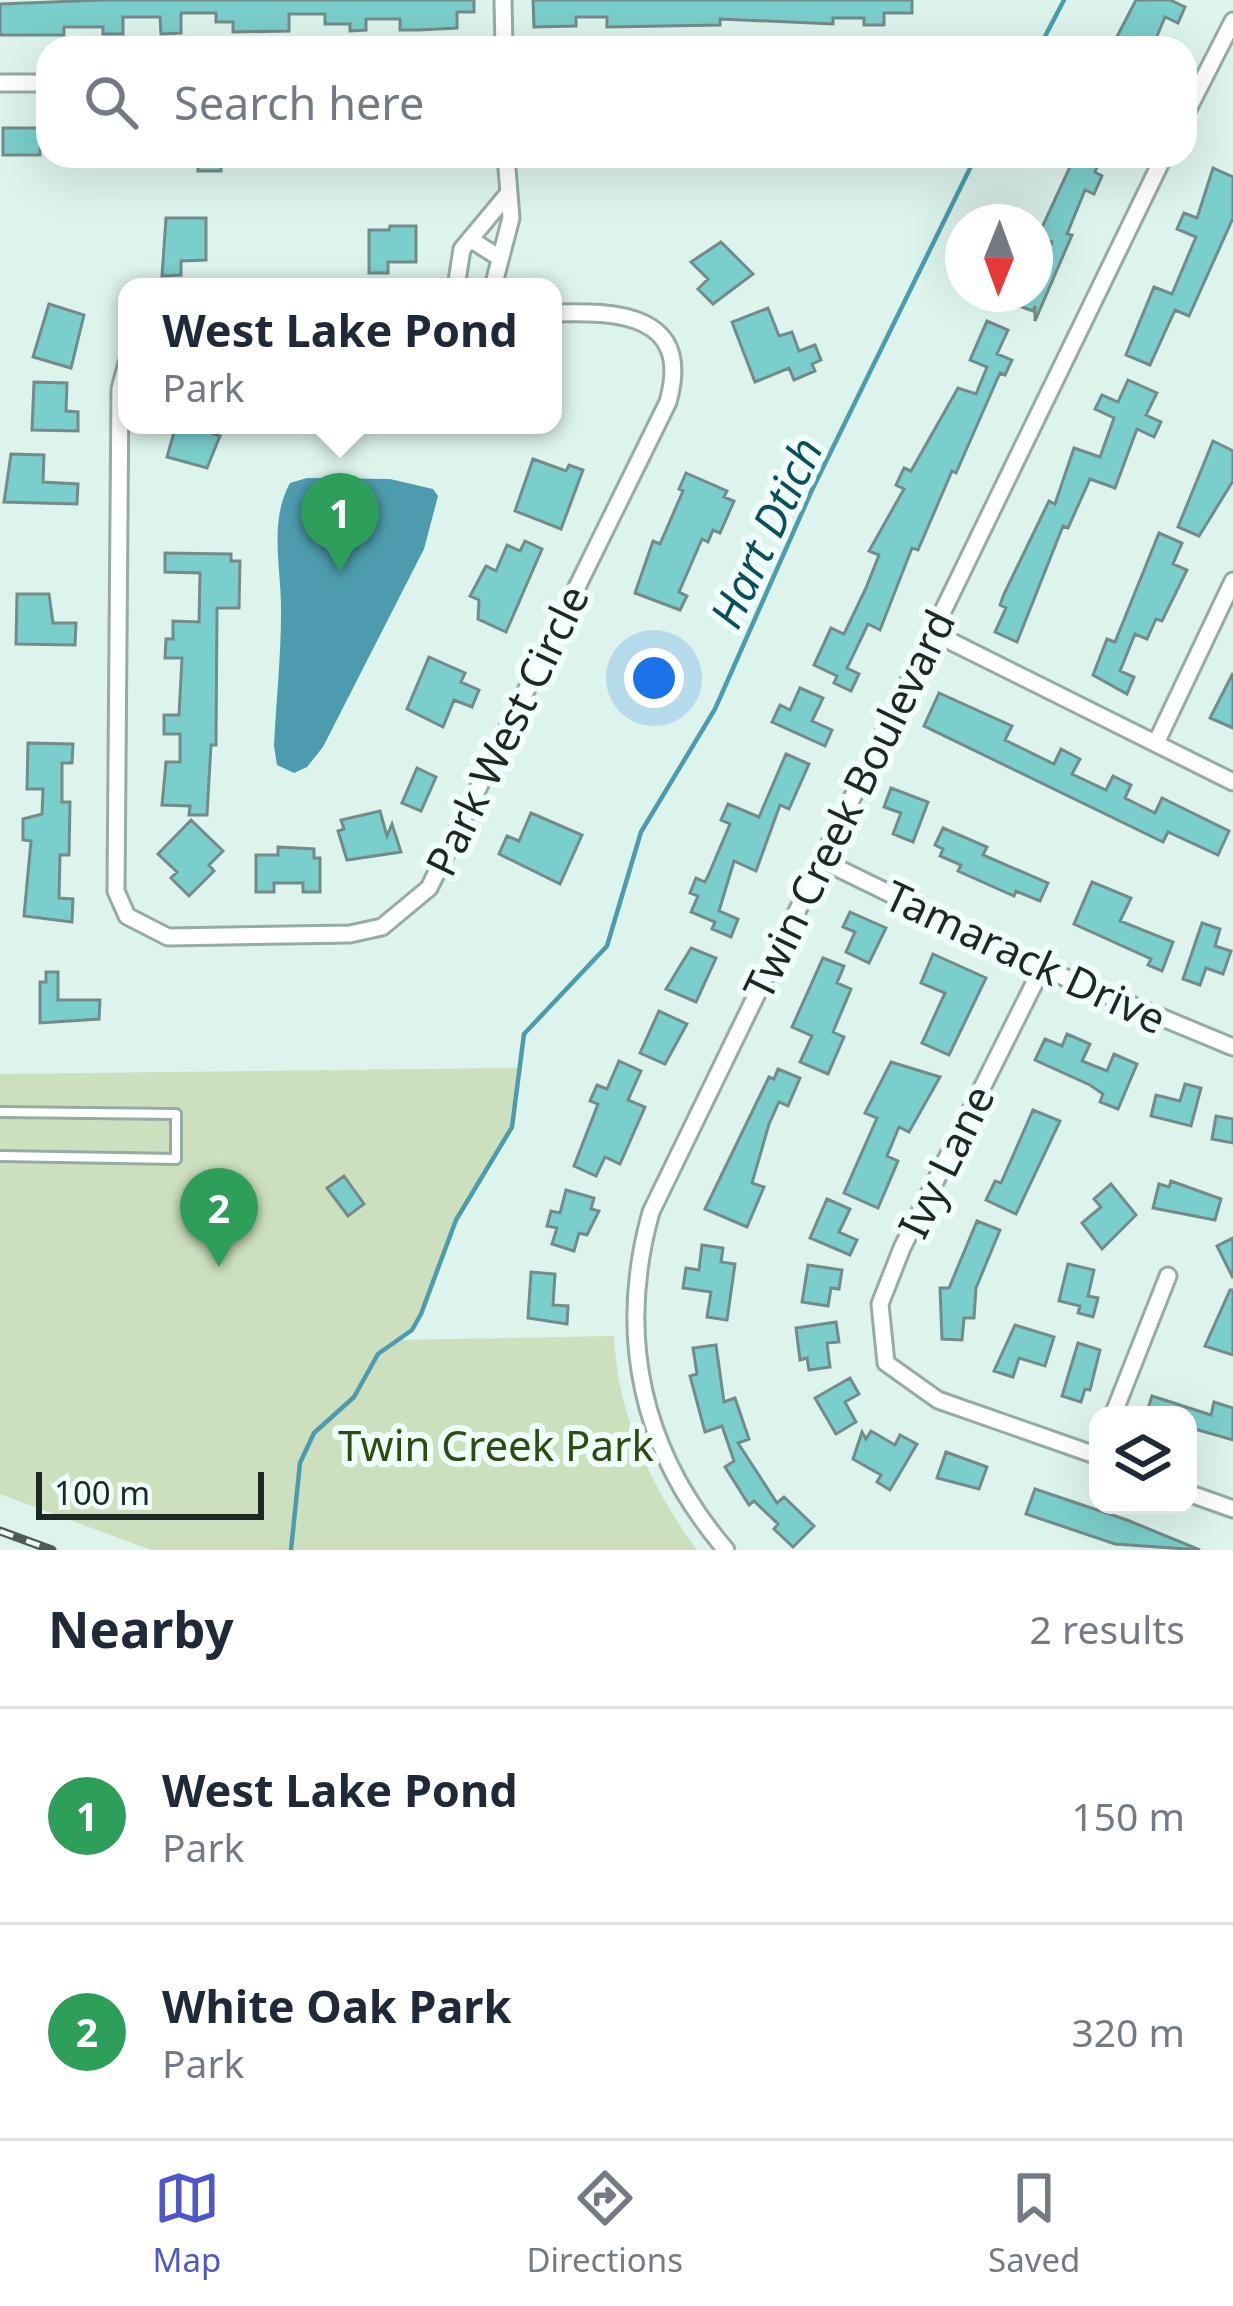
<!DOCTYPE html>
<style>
:root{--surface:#fff;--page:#f2f2f3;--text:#1f2937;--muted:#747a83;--line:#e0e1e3;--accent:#4d56cc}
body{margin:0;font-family:"Noto Sans",sans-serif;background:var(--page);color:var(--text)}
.controls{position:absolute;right:36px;bottom:36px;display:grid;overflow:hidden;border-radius:24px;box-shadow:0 12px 48px #0002}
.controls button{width:108px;height:108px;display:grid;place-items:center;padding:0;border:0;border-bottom:3px solid var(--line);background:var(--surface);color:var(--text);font:60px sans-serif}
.compass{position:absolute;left:945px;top:204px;width:108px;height:108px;border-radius:50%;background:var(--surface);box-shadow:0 12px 48px #0002;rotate:181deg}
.scale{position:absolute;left:36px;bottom:30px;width:228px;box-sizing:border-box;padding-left:12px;border:6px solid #1e2724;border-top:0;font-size:33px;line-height:42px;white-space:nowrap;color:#1e2724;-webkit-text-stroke:9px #f0fffa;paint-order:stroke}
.you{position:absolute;left:654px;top:678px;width:42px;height:42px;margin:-30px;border:9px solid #fff;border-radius:50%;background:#1a73e8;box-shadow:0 0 0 18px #1a73e833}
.badge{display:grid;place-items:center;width:78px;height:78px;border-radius:50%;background:var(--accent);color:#fff;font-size:39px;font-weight:700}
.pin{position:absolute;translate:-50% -99px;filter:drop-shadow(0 3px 6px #0008)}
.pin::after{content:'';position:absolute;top:63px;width:42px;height:36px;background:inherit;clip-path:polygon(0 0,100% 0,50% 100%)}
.popup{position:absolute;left:118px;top:278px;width:444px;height:156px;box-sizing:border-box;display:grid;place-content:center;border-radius:24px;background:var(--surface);filter:drop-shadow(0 3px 9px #0005);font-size:39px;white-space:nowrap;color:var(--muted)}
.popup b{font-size:45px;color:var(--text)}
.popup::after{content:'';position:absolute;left:50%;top:100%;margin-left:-24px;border:24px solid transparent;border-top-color:var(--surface)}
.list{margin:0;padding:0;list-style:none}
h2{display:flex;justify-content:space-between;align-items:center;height:156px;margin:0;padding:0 48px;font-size:51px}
h2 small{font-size:39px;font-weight:400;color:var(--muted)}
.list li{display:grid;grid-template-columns:78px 1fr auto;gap:36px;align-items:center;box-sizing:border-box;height:216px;padding:0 48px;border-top:3px solid var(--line)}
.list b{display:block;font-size:45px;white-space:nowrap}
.list p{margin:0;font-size:39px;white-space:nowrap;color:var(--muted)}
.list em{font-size:39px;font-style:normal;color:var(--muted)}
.icon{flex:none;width:66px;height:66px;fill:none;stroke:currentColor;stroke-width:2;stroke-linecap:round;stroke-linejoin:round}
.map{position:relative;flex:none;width:1233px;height:1550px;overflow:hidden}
.search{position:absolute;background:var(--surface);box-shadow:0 12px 48px #0002;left:36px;right:36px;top:36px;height:132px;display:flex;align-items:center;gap:30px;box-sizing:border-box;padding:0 42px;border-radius:36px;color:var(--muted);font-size:45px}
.sheet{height:588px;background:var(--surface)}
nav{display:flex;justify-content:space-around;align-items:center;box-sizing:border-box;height:168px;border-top:3px solid var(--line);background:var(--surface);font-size:33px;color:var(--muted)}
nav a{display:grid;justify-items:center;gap:6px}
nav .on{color:var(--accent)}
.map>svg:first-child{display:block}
.green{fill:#cce0be}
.water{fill:#4d9cad}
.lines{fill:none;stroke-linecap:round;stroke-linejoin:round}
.stream{stroke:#4d9cad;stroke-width:4.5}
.building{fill:#7acecb;stroke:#738b8a;stroke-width:3}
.service-casing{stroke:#95aba3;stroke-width:14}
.minor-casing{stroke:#95aba3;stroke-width:21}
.service{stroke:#fff;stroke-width:8}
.minor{stroke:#fff;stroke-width:15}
.rail-casing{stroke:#4d5a56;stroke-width:9}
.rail{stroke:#f0fffa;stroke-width:4.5;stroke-dasharray:14;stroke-linecap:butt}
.labels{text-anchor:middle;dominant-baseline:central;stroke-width:12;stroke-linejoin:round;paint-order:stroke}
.street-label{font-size:42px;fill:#1e2724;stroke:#f0fffa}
.park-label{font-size:42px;fill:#2e4b12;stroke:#f0fffa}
.water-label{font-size:45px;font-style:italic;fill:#07505c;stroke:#f0fffa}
</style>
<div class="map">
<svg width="1233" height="1550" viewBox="0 0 1233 1550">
<rect width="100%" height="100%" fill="#dcf4ec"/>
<!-- green -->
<path class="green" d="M520,1068l-8,59 -56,93 -35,94 -9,16 -17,10 219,-4c4,81 36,149 83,214h-546l-151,-56v-420z"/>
<!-- water -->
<path class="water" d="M307,478l83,1 43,10 5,7 -14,53 -101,198 -16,20 -13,6 -17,-8 -3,-19c2,-44 7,-89 7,-133 1,-43 -13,-90 9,-130z"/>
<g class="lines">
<!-- stream -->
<path class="stream" d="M1039,48l25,-48
M291,1550l9,-87 14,-30 40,-36 24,-43 34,-24 9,-16 35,-94 56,-93 12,-93 83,-88 34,-114 74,-123 97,-219 164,-334"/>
</g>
<!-- building -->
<path class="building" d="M103,0h371v12h-17v16l-38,2h-19v-11h-34v11l-16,1v-7h-25v-10h-36v17l-56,1v-10h-17v-9h-35v20l-20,1 -1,-17h-37v17h-20v-7h-39v8h-64v-31z
M533,0h379v13h-28v12h-20v-7h-31v6l-113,-5v6l-113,2v-10h-31v9l-42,1z
M1136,0h34l15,7 -7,16 -13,-6 -13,31h-41z
M3,128h37v27h-37z
M198,156h23v15h-23z
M1075,156h27l-7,16 7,4 -8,18 -9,-4 -18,44 5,1 -37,86v-15l-2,5 -22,-8 4,-9h20v-27l6,3 11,-28 -14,-6z
M1213,168l20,9v41l-44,98 -14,-6 -25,55 -24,-10 28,-68 18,7 24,-57 -19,-8 7,-16 13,5z
M166,218h40v42l-25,1v14l-19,1z
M390,226h26v36h-28v11h-19v-43h20z
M721,242l32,32 -40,30 -15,-15 10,-10 -17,-17z
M49,304l35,11 -13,53 -38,-11z
M768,308l11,28 13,-4 7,19 16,-6 6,15 -9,4 3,7 -21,9 -5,-12 -34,14 -23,-60z
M987,321l21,9 -11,24 15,6 -7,15 -5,-2 -44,100 -4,-2 -34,79 -6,-2 -32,82 -12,-6 -21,44 12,6 -8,17 -17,-8 3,-7 -23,-11 17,-37 13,6 22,-46 13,-33 -10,-4 35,-62 -8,-4 8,-17 7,3 47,-83 18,6 11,-27 -17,-7z
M1128,380l29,13 -11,22 15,7 -7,15 -17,-8 -22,59 -25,-9 -22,49 -5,-2 -46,116 -22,-10 11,-24 -6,-3 4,-11 45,-93 6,3 19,-56 26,9 14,-39 -19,-9 7,-14 16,7z
M34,382l33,1 -1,28 12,1v19l-46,-1z
M176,425h39l-2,9 7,2 -13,32 -40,-11z
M1213,441l20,10v30l-34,55 -21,-9z
M11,454l33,1 -1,27 35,2 -1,20 -73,-2z
M533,459l33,12 3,-6 14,5 -22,59 -46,-18z
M686,473l41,18 -3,6 10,4 -14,32 -7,-3 -5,12 -6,-3 -23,53 8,4 -7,14 -45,-17 18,-52 7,3 23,-53 -4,-2z
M1159,533l23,10 -9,21 14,6 -25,51 -6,-2 -9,20 -12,-5 -15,37 14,6 -7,17 -34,-19 14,-36 8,3z
M525,541l17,8 -36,83 -28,-13 1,-19 -9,-4 16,-30 10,5 11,-26 13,6z
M165,553l66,1v7h9l-1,47h-22l-1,137h-5l-4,70h-18l1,-9 -28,-1 4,-43h14v-28h-16v-19h15l3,-57h-17l1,-19h7v-18l26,1 1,-49 -35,-1z
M17,594h32l4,29h23l-1,22 -59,-1z
M429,657l36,16 -4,9 18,8 -7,17 -18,-7 -11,27 -36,-18z
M1233,673v55l-23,-10z
M800,688l23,10 -11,23 20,9 -7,16 -53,-24 8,-17 10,5z
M939,693l73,33 -7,14 49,24 7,-15 19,10 -8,15 34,16 7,-14 18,9 -6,13 30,15 7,-15 67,33 -11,24 -50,-23 -5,10 -239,-116z
M28,743l45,1 -1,19h-10v39h8l-1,53h-9l-1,43 14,1 -1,23 -48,-6 7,-75 -8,-1v-21l19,-5 1,-25h-16z
M786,754l23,10 -20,45 -9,-4 -24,66 -22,-10 -15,50 19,8 -7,18 -19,-8 3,-7 -24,-10 7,-16 -8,-3 6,-15 9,4 3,-6 22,-52 -9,-4 7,-16 31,13z
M417,768l19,9 -15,34 -19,-8z
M891,788l37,14 -15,40 -20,-8 8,-21 -17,-6z
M380,811l7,25 5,-12 9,28 -54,8 -9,-29 6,-2 -3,-9z
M531,813l51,22 -22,49 -61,-30 8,-18 12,5z
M191,820l32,31 -14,14 5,6 -25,25 -18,-18 6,-6 -19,-18z
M943,828l44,19 -4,8 65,28 -8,18 -24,-10 -2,5 -56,-25 3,-6 -21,-9 3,-7 -8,-4z
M278,847l36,2v9h6v34h-17v-9h-29v9h-18v-37h22z
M1092,882l39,16 -11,23 53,21 -11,29 -14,-6 3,-6 -77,-35z
M850,912l36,16 -17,35 -23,-11 9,-20 -12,-5z
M1202,923l18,6 -5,17 16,5 -8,23 -17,-6 -6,17 -17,-6z
M691,948l25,10 -20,44 -30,-13z
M933,954l53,24 -37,77 -27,-12 23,-50 -24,-10z
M823,958l21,8 -7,17 14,6 -18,43 11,5 -16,37 -28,-12 12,-26 -20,-9z
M46,972h12v28h42l-1,19 -59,4v-41h6z
M659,1011l28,13 -22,40 -25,-11z
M1067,1034l23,10 -8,17 25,10 7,-17 23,10 -19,45 -18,-7 3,-8 -13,-9 -55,-25 10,-21 17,7z
M619,1061l22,10 -13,29 17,7 -25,57 -15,-7 -9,19 -22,-10 24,-62 -8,-3 7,-16 10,4z
M891,1062l49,15 -31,55 -10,-5 -12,29 11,5 -20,47 -34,-15 33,-75 -12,-5z
M778,1069l22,9 -12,28 -9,-4 -10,22 -17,59 12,4 -17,40 -42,-18 64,-132 5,2z
M1185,1084l16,4 -10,38 -40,-10 5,-21 24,6z
M1033,1110l27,11 -44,93 -30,-14 9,-19 6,2z
M1216,1116l17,3v24l-21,-4z
M344,1176l20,28 -16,12 -21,-28z
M1171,1181l50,18 -6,21 -62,-12 6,-24 10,3z
M1111,1184l25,31 -34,34 -20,-26 19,-16 -7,-8z
M566,1190l28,8 -3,11 8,2 -12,24 -8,-2 -5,18 -22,-7 5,-16 -10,-2 4,-15 9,2z
M827,1199l23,10 -11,23 18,8 -7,15 -40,-17z
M977,1221l23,9 -24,58 -2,30h-10l-2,22 -20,-1 -2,-51h9z
M1233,1238v40l-16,-32z
M702,1245l21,3 -2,14 14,2 -8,56 -20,-3 4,-25 -28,-4 3,-20 13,2z
M1068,1264l26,6 -6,26 10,2 -5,19 -15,-4 2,-7 -21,-5z
M808,1265l34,5 -3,19 -8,-1 -3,18 -26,-4z
M531,1272l24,2 -2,31 15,1 -1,18 -39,-6z
M1230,1290h3v65l-28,-9z
M836,1322l3,20 -12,1 3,24 -21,3 -2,-12 -7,2 -4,-32z
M1015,1325l39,12 -9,29 -26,-8 -6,19 -19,-6z
M1078,1343l22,7 -10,40 -5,-1 -4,13 -19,-6z
M716,1345l8,57 11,-4 14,41 -11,4 39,60 7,-6 30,29 -21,21 -19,-18 4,-5 -24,-23 -5,4 -24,-38 9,-6 -12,-35 -17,6 -15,-56 7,-2 -4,-26z
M850,1378l9,16 -14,8 11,20 -20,12 -21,-36z
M1152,1396l59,19 3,-13 19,6v32l-45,-13v-12h-42z
M871,1431l24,14 5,-10 17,9 -27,46 -13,-8 4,-7 -28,-16 9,-27 4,7z
M946,1452l41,15 -8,22 -42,-11z
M1035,1489l92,31 73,30 -85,-6 -89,-30z"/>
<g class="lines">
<defs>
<path id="service" d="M0,1112l176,2v45l-176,-3"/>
<path id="minor" d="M503,0l1,48
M0,83h48
M1185,115l48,-94
M470,239l30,19
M456,287l6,-38 45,-54
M493,287l18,-69 -5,-62
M127,363l-7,26 -4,502 11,25 41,21 182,-3 32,-7 47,-39 239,-486c25,-89 -52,-91 -115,-89
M932,632l301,150
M1156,743l77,-162
M821,860l221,108 191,79
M1042,968l-140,280 -22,56 6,59 52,37 160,56
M1113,1415l55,-139
M1188,1493l45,16
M726,1550c-84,-98 -110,-213 -75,-338l513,-1056"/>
</defs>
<!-- service casing -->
<use href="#service" class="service-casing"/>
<!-- minor casing -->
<use href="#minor" class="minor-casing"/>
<!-- service -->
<use href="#service" class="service"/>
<!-- minor -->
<use href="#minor" class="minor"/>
<defs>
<path id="rail" d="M0,1531l52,19"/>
</defs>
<!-- rail casing -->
<use href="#rail" class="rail-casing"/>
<!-- rail -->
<use href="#rail" class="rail"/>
</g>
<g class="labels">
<!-- street labels -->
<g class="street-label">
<text transform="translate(506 730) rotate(-64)">Park West Circle</text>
<text transform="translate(848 804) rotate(-64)">Twin Creek Boulevard</text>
<text transform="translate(1026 956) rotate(25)">Tamarack Drive</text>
<text transform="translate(945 1161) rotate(-64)">Ivy Lane</text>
</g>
<!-- park labels -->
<g class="park-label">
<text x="496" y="1444">Twin Creek Park</text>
</g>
<!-- water labels -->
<g class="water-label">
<text transform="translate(765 532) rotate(-65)">Hart Dtich</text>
</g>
</g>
</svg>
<div class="controls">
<button><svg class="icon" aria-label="layers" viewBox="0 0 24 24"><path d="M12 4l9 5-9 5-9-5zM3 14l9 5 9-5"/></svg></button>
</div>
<svg class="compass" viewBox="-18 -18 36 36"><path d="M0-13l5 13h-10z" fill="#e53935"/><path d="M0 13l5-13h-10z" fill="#747a83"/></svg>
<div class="scale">100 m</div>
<div class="you"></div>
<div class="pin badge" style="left:340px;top:572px;background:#2e9e5b">1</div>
<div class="popup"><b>West Lake Pond</b>Park</div>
<div class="pin badge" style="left:219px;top:1267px;background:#2e9e5b">2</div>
<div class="search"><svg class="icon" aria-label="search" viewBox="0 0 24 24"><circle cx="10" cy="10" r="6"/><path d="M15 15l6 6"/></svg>Search here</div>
</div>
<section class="sheet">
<h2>Nearby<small>2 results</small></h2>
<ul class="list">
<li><span class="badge" style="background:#2e9e5b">1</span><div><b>West Lake Pond</b><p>Park</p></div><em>150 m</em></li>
<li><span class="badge" style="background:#2e9e5b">2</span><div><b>White Oak Park</b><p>Park</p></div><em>320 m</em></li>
</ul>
</section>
<nav>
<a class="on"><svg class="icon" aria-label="map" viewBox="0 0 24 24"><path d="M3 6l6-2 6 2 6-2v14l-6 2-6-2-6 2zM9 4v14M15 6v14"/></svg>Map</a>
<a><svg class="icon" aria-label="directions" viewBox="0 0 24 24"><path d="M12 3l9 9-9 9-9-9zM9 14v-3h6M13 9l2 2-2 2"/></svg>Directions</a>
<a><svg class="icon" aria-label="saved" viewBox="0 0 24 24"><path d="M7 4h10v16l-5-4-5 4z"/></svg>Saved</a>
</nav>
